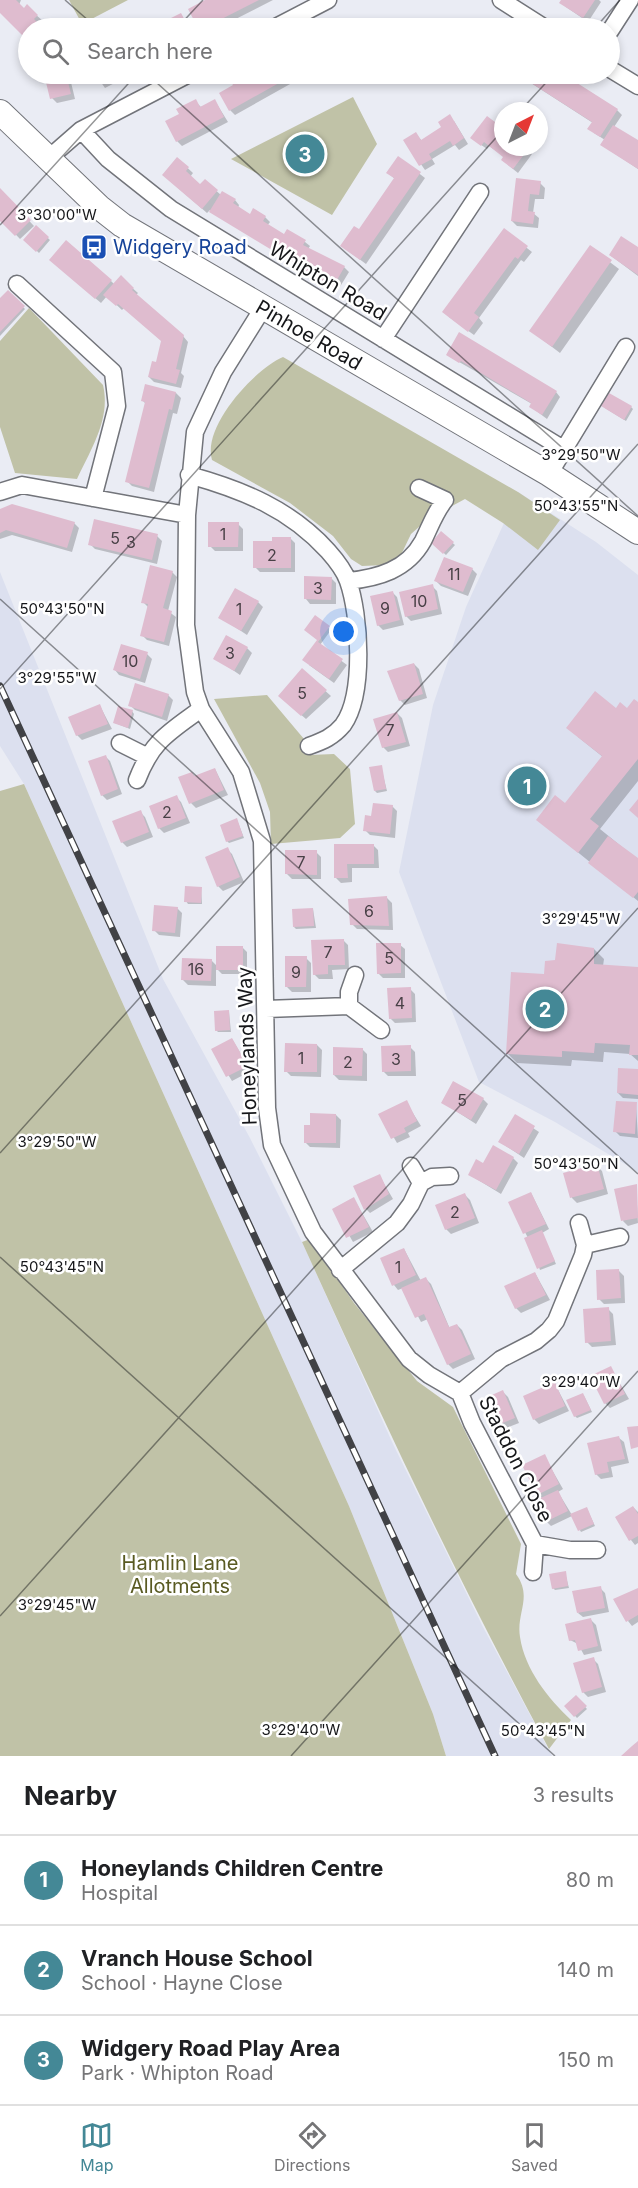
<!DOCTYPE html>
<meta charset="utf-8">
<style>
:root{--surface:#fff;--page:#f6f6f6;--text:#202124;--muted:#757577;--line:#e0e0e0;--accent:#448896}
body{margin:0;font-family:Inter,sans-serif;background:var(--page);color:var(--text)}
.compass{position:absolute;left:494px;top:102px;width:54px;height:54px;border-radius:50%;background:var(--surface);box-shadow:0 3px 9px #0003;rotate:42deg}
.you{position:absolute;left:344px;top:632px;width:21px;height:21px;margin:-15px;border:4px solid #fff;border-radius:50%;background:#1a73e8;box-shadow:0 0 0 9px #1a73e833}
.badge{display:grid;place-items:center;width:39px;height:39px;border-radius:50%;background:var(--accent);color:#fff;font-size:20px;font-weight:700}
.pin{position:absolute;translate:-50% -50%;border:3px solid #fff;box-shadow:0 2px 6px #0006}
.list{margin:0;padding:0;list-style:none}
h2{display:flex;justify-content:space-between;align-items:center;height:78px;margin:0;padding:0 24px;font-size:26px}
h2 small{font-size:20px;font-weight:400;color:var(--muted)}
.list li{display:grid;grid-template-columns:39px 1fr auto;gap:18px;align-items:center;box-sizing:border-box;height:90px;padding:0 24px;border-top:2px solid var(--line)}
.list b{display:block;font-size:22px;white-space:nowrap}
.list p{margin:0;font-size:20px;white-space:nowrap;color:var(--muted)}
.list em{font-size:20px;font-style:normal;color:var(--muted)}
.icon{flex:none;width:33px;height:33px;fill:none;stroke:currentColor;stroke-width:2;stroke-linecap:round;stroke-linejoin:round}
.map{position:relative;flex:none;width:638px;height:1756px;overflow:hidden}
.search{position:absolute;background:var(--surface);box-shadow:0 3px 9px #0003;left:18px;right:18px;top:18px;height:66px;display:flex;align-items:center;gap:15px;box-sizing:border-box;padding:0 21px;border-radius:33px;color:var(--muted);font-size:22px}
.sheet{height:348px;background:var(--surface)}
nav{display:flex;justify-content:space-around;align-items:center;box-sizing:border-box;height:84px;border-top:2px solid var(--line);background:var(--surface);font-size:16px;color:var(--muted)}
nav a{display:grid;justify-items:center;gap:3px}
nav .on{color:var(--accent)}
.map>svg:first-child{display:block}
.built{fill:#dce0ef}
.green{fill:#c0c2a7}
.shadow{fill:#0003}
.building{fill:#dfbccf}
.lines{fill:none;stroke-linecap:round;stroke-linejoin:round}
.street-casing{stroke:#72747a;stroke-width:19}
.secondary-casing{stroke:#72747a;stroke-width:26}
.street{stroke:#fff;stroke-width:16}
.secondary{stroke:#fff;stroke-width:24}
.rail-casing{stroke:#414246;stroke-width:7}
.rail{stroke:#fff;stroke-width:4.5;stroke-dasharray:14;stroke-linecap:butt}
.ticks{fill:none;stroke:#151619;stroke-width:1.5;stroke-opacity:0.45}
.labels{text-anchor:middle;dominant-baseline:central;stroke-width:5;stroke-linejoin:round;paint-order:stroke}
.number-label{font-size:16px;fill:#484046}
.transit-label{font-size:20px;fill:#164399;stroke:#fff;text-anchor:start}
.street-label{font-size:20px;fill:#151619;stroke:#fff}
.park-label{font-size:20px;fill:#595a22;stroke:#fff}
.ticks-label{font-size:15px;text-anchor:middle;fill:#151619;stroke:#fff;stroke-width:5;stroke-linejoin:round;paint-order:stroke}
</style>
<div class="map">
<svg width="638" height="1756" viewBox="0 0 638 1756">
<rect width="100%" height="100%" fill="#eaecf4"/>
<!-- built -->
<path class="built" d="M518,492l78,50 42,33v597l-83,-50 -76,-40 -80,-210 34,-167 33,-98z
M0,572l163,407 87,159 52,104 91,202 90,183 69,129h-106l-13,-42 -84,-208 -325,-722 -24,-38z"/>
<!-- green -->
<path class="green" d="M69,0h59l-46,24z
M353,97l24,47 -45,71 -101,-56z
M29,308l74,77c8,34 -12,64 -26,94l-62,-6 -15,-46v-86z
M283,357l235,135 42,28 -22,30 -35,-27 -38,-24 -37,20 -17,15 -11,23 -14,8 -24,1 -11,-7 -18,-23 -43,-33 -78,-43c-10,-34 43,-91 71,-103z
M267,695l37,44 6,16 24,-1 16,15 5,55 -15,14 -69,6 -1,-32 -10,-29 -46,-84z
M24,784l325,722 84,208 13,42h-446v-965z
M310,1239l44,64 63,78 36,26 68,137 -5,30c17,23 0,39 4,63 5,33 28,61 51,83l-22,29c-90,-166 -169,-335 -247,-507z"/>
<!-- shadow -->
<path class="shadow" d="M0,0h21l-2,5 5,5 3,-3 24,21h-23v12l-28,-28z
M209,0h64l-55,28h-18l-10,-18z
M562,0h37l2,2 -13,20 -22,-15 -5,-5z
M181,15l9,13h-36z
M45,74h24l6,25 -18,4 -5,-5z
M95,74h37l-27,14z
M239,74h8l3,3 5,-3h53l-73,41 -5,-5 5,-24 -4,-8z
M517,74h43l57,36 5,5 -8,12 24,15v27l-36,-24 3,-5 -11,-7 -1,-10z
M195,101l6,6 14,-6 13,21 -46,24 -5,-5 4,-26z
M487,118l16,13 -3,4 3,3v9h21l8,7 -14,19 -10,-8 -3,-8 -16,-11 -2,3 -10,-7z
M454,121l14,23 -9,6 -4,-5 -23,14 3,5 -10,6 -20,-29 11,-7 6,7z
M399,158l26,20 -59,86 -19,-14 48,-71 -7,-6z
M178,159l15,14 -3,4 10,9 5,-5 16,14 14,5 4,5 -1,3 12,8 15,1 5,5 -3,4 18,10 3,-5 17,11 5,4 -2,3 36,18 5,5 -11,18 -128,-80 -3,3 -38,-33z
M517,180l23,3 5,5 -1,11h-9l-2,14 6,5 -1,10 -21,-2 -5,-5z
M0,190l34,36 -14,13 -20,-21z
M37,228l13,12 -11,13 -13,-13z
M504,230l28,22 -8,10 -3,-2 -42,58 4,5 -9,12 -25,-18z
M590,247l29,22 -59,84 -29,-22z
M638,249v27l-28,-21z
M56,265l55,16 4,4 6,-7 17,15 -2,2 47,41 5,6 -7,31 3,3 -3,12 -27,-6 -5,-5 8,-13 5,-23 -38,-33 -2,2 -15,-14 -6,7z
M8,293l17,16 -25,27v-35z
M447,355l109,37 4,5 -13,22 -16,-12 1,-3z
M176,393l5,5 -4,16 -4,-1 -19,79 -22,-6 -5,-5 19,-77 -3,-3z
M631,407l2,2 -7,12 -21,-13z
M0,511l74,12 5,5 -7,24 -60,-17 -12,4z
M238,524l5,5v22h-28l-5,-5z
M441,533l14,12 -9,10 -13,-12z
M157,536l5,5 -5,23 -62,-15 -5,-5z
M290,538l5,5v29h-35l-5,-5 19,-25z
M472,569l5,5 -9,22 -27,-10 -5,-5z
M172,572l5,5 -9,34 8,6 -7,29 -22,-6 -5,-5 6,-28 -5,-5z
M331,578l5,5v21h-26l-4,-5z
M432,586l5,5 5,23 -31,7 -5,-5z
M392,592l5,5 7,28 -21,5 -5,-5z
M258,602l5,5 -16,28 -27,-18z
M315,617l16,13 -11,15 27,20 -13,18 -25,-18 9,-25z
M247,648l5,5 -12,22 -25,-17z
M147,654l5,5 -7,24 -26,-8 -4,-5z
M414,664l5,5 8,29 -22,7 -5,-5z
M302,670l29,26 -25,23 -21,-18z
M168,695l5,5 -6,21 -32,-11 -5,-5z
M638,704v77l-38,48 38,31v41l-100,-81 27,-15 38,-48 -25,-20 38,-27h12z
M100,706l12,23 -30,11 -5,-5z
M132,711l2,3 -4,15 -15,-6z
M397,713l5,5 8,28 -22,6 -5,-5z
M105,756l5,5 12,33 -15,6 -5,-5z
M381,767l6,24 -10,2 -2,-2z
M215,769l13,26 -32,13 -5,-5 1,-30 4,4z
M176,797l5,5 9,21 -26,10 -5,-5z
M392,806l5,5 -2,27 -25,-3 -5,-5z
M140,812l5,5 8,20 -26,10 -5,-5z
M237,820l7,18 -15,5 -2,-2z
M336,845h37l5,5 1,18h-27v14l-11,1 -5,-5z
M227,849l5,5 12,28 -21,9 -5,-5z
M316,852l5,5v22h-29l-5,-5z
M201,888l1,16h-14l-2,-3z
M387,898l5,5 1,27 -36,-1 -5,-5z
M177,908l5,5 -2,24 -21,-2 -5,-5z
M313,909l3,19 -20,1 -2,-2z
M343,940l5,5 1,24 -17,1 1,9h-14l-5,-5z
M400,945l5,4v29h-22l-5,-5z
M242,947l5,5v22h-25l-6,-6v18l-28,-1 -5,-5 28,-20 6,6z
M594,949l10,10 -1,7 35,2v93l-8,-7 -26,-2 -1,10 -31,-2 -1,6 -54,-3 -10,-10 39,-77 10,-14z
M306,958l5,5v29h-19l-5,-5z
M410,989l5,5 1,28 -21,1 -5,-5z
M229,1012l2,20h-13l-2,-2z
M232,1039l19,32 -19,10 -19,-31z
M317,1045l5,5 -1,27 -30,-1 -5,-5z
M410,1047l5,5 1,24h-28l-5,-5z
M362,1049l5,5v27l-28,-1 -5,-5z
M638,1071v28l-15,-1 -5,-5z
M483,1099l5,5 -12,20 -34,-22z
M406,1102l15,24 -13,7 2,4 -13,6 -17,-29z
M636,1104l2,34 -18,-2 -5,-5z
M336,1115l5,5 -1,28 -30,-1 -5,-5 6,-15z
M515,1116l24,16 -15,26 -24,-16z
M513,1158l5,5 -17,31 -31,-19 14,-10z
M597,1166l5,5 6,23 -31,9 -5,-5 -7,-23z
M379,1175l14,24 -23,14 -4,-4z
M636,1186l2,37 -10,3 -5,-5z
M531,1193l18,36 -7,4 14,31 -16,6 -12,-32 -18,-35z
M465,1195l5,5 9,23 -28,11 -5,-5z
M354,1199l19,33 -20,10 -19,-33z
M404,1249l17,32 5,-2 5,5 19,45 7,-4 5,5 13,29 -22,10 -5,-5 -20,-45 -7,3 -18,-34 -5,2 -4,-5 -12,-26z
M619,1271l5,5 1,27 -21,1 -5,-5z
M535,1273l15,27 -29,13 -5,-5z
M608,1309l5,5 3,31 -24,2 -5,-5z
M611,1368l18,31 -19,9 -5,-5z
M555,1384l14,27 -30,13 -5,-5z
M503,1392l5,5 11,26 -18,7 -5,-5z
M584,1396l8,16 -15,6 -2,-2z
M619,1438l5,4 5,21 -18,4 2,10 -12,2 -5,-5z
M544,1456l19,33 -5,3 14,23 16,-4 7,15 -14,6 -9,-16 -21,10 -5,-5 -3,-22 -5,-5z
M633,1507l5,5v31l-3,2 -4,-5z
M565,1573l4,15 -14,2 -2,-2z
M600,1588l5,5 4,19 -26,5 -5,-4z
M638,1590v32l-6,4 -4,-5z
M591,1620l5,5 6,26 -18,4 -6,-11 -8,-4z
M593,1659l5,5 8,28 -18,5 -5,-5z
M576,1697l11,12 -10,9 -11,-12z"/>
<!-- building -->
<path class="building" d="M0,0h16l8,8 3,-4 11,11 -4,4 5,5 4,-4 10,8h-25v13l-28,-28z
M205,0h54l-55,28h-6l-10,-19z
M561,0h34l-12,18 -24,-15z
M181,13l8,15h-38z
M346,20l5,8h-20z
M44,74h22l5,20 -21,5z
M93,74h25l-20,10z
M236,74l12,2 47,-2 -66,37 -10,-18 14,-8 -4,-7z
M517,74h46l55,35 -18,28 -13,-8 5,-7z
M196,99l4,8 15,-8 9,18 -48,25 -11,-21 14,-7 -3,-5z
M450,114l14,24 -11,8 -3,-5 -21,13 3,5 -13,7 -16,-26 13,-8 5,8 20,-13 -3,-5z
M487,116l12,9 -4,5 8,6v11l26,1 -16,21 -12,-9 2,-3 -19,-15 -3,4 -11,-8z
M613,125l25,15v29l-38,-24z
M398,156l23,16 -61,88 -20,-14 14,-20 5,3 35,-51 -8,-5z
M177,157l12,10 -3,4 14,13 5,-5 13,11 -16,19 -40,-34z
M516,178l25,3 -2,14 -9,-1 -2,17 7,1 -2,12 -22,-3z
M0,188l31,32 -16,16 -15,-15z
M222,191l14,8 -3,4 17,11 3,-6 13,8 -3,5 21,13 3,-5 19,11 -3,5 42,21 -12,21 -124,-75z
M36,225l13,12 -13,15 -13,-12z
M504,228l24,18 -10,13 -3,-2 -41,56 5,4 -11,15 -26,-20z
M621,236l17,11v28l-29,-20z
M66,240l46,40 -17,19 -46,-39z
M590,245l22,15 -60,87 -23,-16z
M121,275l13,13 -2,2 52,45 -8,34 4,1 -4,14 -28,-7 4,-16 4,1 5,-21 -43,-37 -2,2 -13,-11z
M8,290l17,16 -25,26v-34z
M459,332l98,59 -15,24 -13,-8 2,-4 -70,-42 -2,2 -13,-8z
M145,384l31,8 -4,18 -3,-1 -20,79 -24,-6 20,-80 -4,-1z
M609,393l23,13 -8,14 -23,-14z
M12,504l63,18 -8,26 -61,-18 -6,3v-24z
M94,519l64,15 -6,26 -64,-15z
M208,522h31l-1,25h-30z
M441,531l13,11 -11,12 -12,-11z
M272,537h19v31h-38v-27h19z
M444,557l29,11 -10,24 -29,-11z
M150,565l23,6 -10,37 9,3 -8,31 -24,-6 8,-32 -7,-1z
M304,576l28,1 -1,23 -27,-1z
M433,584l5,25 -33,8 -6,-25z
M235,588l24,13 -18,30 -23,-13z
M393,591l7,29 -23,6 -7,-30z
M315,615l15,11 -12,16 25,17 -14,20 -27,-19 15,-20 -13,-10z
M226,635l22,12 -14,24 -21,-12z
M121,644l27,8 -8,27 -27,-9z
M414,663l9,31 -24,7 -12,-30z
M302,668l25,22 -26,26 -23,-20z
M135,683l34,11 -7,23 -34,-11z
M595,691l21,17 4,-6 7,6 7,-9 4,3v57l-48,60 9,7 -21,27 -42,-33 19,-25 10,8 37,-47 -36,-28z
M100,704l8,20 -32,12 -8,-19z
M118,706l15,4 -5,18 -15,-5z
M397,712l9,30 -24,6 -9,-29z
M106,755l12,34 -17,7 -13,-35z
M382,765l4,24 -12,2 -5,-24z
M215,768l9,22 -35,14 -11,-27 14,-5 2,4z
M177,795l9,23 -28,11 -9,-23z
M638,799v19l-9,-8z
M373,803l20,2 -3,29 -27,-3 2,-16 6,1z
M141,810l8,22 -28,11 -9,-22z
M237,818l6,18 -17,6 -6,-17z
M608,836l30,22v34l-5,6 -45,-35z
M334,844h40v20h-27l1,14h-14z
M228,847l12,30 -23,10 -12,-30z
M285,850h32v25l-32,-1z
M185,886l17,1 -1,16 -17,-1z
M387,896l2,30 -39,-1 -2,-26z
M154,905l24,2 -3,26 -23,-2z
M313,908l1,18 -21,1 -1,-18z
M344,939l1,26h-17v9l-15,1 -2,-35z
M376,943h25v30l-24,1z
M557,943l37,5v16l44,3v88h-9l1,-10 -35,-2 -1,10 -32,-2v6l-56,-3 5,-82 33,2 1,-13 10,-1z
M216,946h27v24h-27z
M285,956h22l-1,31h-21z
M182,958l30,1 -1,22 -30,-1z
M411,987l1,31 -23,1 -2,-31z
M229,1010l1,20 -15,1 -1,-20z
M232,1038l16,28 -22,11 -15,-28z
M285,1043l32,1v28h-33z
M411,1045v26l-29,1 -1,-26z
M333,1047l30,1 -1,28 -29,-1z
M618,1068l20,1v26l-21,-2z
M453,1081l31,17 -13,22 -30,-17z
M407,1100l10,21 -13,7 2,4 -15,7 -13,-25z
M616,1101l21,1 -2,32 -22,-2z
M310,1113l26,1v29h-32v-18h6z
M515,1114l20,12 -16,28 -21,-12z
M493,1145l21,12 -18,33 -28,-15 8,-16 7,4z
M597,1164l7,25 -34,9 -7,-25z
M380,1174l9,20 -25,16 -11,-24z
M637,1184l1,34 -17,3 -7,-32z
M531,1192l15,32 -23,10 -15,-32z
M465,1193l10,25 -30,12 -10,-25z
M354,1197l15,30 -23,11 -14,-29z
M542,1230l13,31 -18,8 -13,-31z
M404,1248l12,27 -24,11 -12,-28z
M619,1269l2,29 -24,2 -1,-30z
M535,1272l11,23 -31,14 -11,-23z
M426,1277l23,50 8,-3 14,30 -24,11 -23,-51 -9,4 -14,-30z
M609,1307l2,34 -26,2 -2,-34z
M611,1366l14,28 -21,10 -14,-28z
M555,1382l10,24 -32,14 -10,-24z
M503,1390l12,28 -20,8 -12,-27z
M583,1393l8,17 -17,7 -8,-17z
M638,1426v21l-7,2 -4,-22z
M619,1436l6,23 -18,3 2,10 -14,3 -8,-32z
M545,1454l14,30 -22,11 -15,-30z
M558,1490l10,21 -23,11 -11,-21z
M633,1506l5,8v22l-9,5 -14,-24z
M587,1507l7,17 -16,7 -8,-17z
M566,1571l2,15 -16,3 -3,-15z
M601,1586l4,22 -28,5 -5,-22z
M638,1588v27l-12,7 -13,-23z
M591,1618l7,28 -20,5 -3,-11 -6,1 -4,-17z
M594,1657l8,30 -20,6 -9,-30z
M576,1695l11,11 -13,11 -10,-11z
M638,1741v15h-17l11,-10z"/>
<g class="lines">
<defs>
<path id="street" d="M501,0l44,28
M274,28l54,-28
M610,31l20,-31
M610,69l28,17
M81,130l27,29 63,50 394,241
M49,158l32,-28 108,-56
M17,284l96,88 4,34 -24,92
M383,339l97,-147
M549,474l77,-127
M189,475c54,15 101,34 139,76 8,9 16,19 20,30 12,34 17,113 -5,144 -10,12 -20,16 -34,21
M0,492l22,-7 165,30 8,-83 28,-60 40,-64
M187,515l-1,110 9,67 6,17 40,63 21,69 5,267 5,37 41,87 96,127 20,16 31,18 41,-34 35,-18 13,-11 7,-9 27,-66 2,-10 -6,-22
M348,581c30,-3 59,-11 75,-40 7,-14 12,-29 22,-41l-26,-12
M120,743l26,13
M137,780c15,-39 31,-47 64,-71
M349,1006v-14l6,-17
M266,1009l83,-3 32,24
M411,1166l10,17
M585,1245l35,-8
M340,1270l57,-47 14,-19 10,-21 11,-6 18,-1
M460,1393l12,30 63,121 35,6h27
M533,1572l2,-28"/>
<path id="secondary" d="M0,112l99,95 23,18 427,249 89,58"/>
</defs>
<!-- street casing -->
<use href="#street" class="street-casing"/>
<!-- secondary casing -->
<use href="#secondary" class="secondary-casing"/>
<!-- street -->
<use href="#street" class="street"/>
<!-- secondary -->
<use href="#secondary" class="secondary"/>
<defs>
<path id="rail" d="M0,686l495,1070"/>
</defs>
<!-- rail casing -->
<use href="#rail" class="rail-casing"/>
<!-- rail -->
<use href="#rail" class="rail"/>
</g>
<!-- ticks -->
<path class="ticks" d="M65,0l32,28M177,28l26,-28M595,28l25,-28M147,74l491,442M520,111l34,-37M0,225l137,-151M0,599l638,575M0,689l503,-559M0,1153l638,-709M0,1257l555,499M0,1616l638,-708M291,1756l347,-385"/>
<!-- icons -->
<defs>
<symbol id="bus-square" viewBox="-11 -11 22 22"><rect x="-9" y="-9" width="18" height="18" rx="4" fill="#1a4fb4" stroke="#fff"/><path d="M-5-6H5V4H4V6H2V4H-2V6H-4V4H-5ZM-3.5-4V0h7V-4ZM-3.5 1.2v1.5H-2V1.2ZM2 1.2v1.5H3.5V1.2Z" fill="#fff"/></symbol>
</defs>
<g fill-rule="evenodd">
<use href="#bus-square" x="79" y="232" width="30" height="30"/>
</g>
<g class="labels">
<!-- number labels -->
<g class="number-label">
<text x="223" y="534">1</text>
<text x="115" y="538">5</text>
<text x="131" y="542">3</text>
<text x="272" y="555">2</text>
<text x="454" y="574">11</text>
<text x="318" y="588">3</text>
<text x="419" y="601">10</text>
<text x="385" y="608">9</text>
<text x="239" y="609">1</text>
<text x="230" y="653">3</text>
<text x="130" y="661">10</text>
<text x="302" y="693">5</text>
<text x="390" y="730">7</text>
<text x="167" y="812">2</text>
<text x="301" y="862">7</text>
<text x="369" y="911">6</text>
<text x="328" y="952">7</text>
<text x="389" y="958">5</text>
<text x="196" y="969">16</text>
<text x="296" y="972">9</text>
<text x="400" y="1003">4</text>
<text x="301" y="1058">1</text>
<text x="396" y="1059">3</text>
<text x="348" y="1062">2</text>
<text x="462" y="1100">5</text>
<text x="455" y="1212">2</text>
<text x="398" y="1267">1</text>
</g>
<!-- transit labels -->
<g class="transit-label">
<text x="113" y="247">Widgery Road</text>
</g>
<!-- street labels -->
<g class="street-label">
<text transform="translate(328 281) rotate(31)">Whipton Road</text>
<text transform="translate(309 335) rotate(30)">Pinhoe Road</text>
<text transform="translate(247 1046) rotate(-92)">Honeylands Way</text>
<text transform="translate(516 1459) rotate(63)">Staddon Close</text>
</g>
<!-- park labels -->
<g class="park-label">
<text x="180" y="1563">Hamlin Lane<tspan x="180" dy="23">Allotments</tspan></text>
</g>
</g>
<g class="ticks-label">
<text x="57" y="220">3°30'00"W</text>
<text x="581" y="460">3°29'50"W</text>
<text x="576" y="511">50°43'55"N</text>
<text x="62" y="614">50°43'50"N</text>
<text x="57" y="683">3°29'55"W</text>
<text x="581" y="924">3°29'45"W</text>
<text x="57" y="1147">3°29'50"W</text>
<text x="576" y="1169">50°43'50"N</text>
<text x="62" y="1272">50°43'45"N</text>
<text x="581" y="1387">3°29'40"W</text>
<text x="57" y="1610">3°29'45"W</text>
<text x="301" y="1735">3°29'40"W</text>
<text x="543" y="1736">50°43'45"N</text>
</g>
</svg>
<svg class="compass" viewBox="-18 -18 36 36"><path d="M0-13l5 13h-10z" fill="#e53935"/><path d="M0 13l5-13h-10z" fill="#757577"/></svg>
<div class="you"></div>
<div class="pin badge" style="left:527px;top:786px">1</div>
<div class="pin badge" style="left:545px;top:1009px">2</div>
<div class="pin badge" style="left:305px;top:154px">3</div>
<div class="search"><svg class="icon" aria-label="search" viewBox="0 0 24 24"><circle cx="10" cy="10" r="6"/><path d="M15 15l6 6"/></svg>Search here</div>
</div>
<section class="sheet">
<h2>Nearby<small>3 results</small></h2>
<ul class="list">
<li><span class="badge">1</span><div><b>Honeylands Children Centre</b><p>Hospital</p></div><em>80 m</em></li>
<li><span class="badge">2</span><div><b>Vranch House School</b><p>School · Hayne Close</p></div><em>140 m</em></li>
<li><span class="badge">3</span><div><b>Widgery Road Play Area</b><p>Park · Whipton Road</p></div><em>150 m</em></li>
</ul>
</section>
<nav>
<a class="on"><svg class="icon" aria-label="map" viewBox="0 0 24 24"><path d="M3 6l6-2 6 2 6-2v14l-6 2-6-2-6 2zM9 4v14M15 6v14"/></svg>Map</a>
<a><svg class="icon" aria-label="directions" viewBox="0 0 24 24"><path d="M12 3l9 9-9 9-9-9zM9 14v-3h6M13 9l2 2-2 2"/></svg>Directions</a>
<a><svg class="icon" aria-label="saved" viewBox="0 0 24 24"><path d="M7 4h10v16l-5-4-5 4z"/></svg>Saved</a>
</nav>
